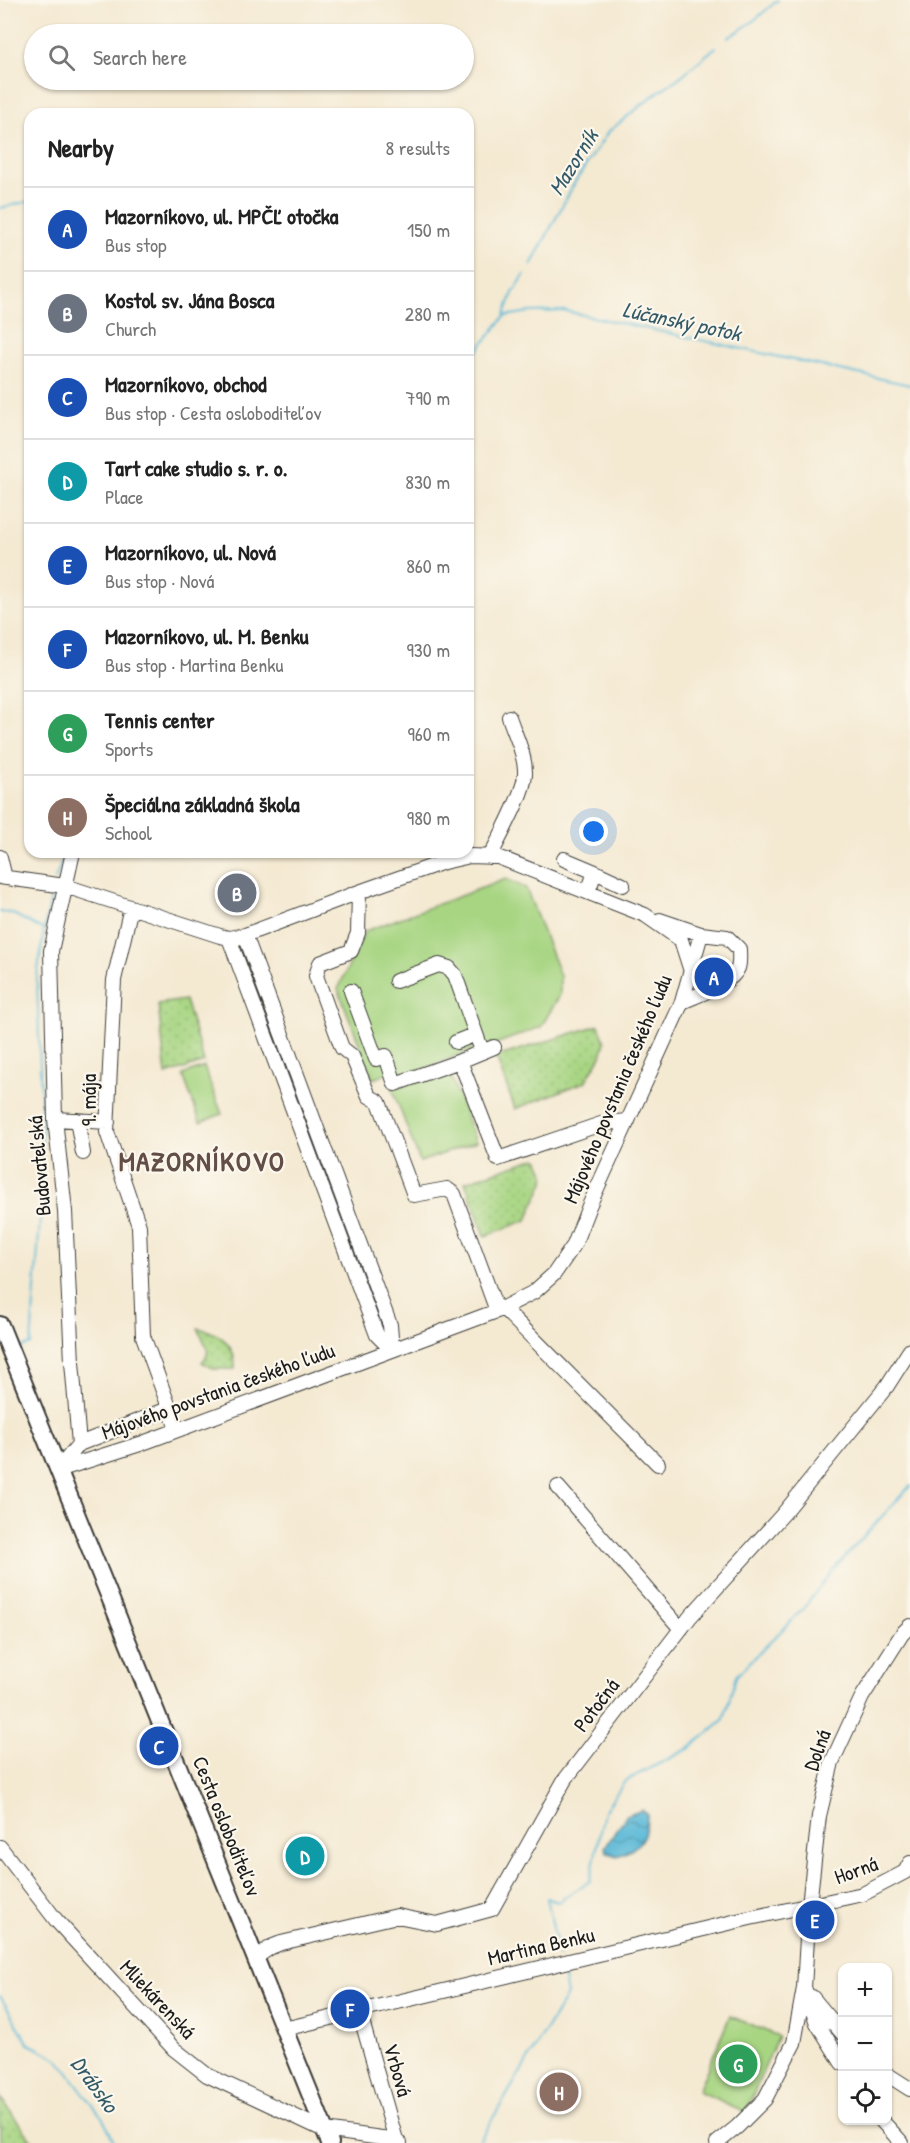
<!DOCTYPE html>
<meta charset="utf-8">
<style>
:root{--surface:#fff;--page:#f6f6f6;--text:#222;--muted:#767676;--line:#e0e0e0;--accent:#0b8043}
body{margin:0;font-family:"Patrick Hand",sans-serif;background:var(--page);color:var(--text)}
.controls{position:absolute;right:18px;bottom:18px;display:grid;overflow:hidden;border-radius:12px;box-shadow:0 2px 4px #0004}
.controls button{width:54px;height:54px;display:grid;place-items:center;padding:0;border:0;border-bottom:2px solid var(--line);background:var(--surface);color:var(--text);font:30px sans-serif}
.you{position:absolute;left:594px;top:832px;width:21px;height:21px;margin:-15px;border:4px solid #fff;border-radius:50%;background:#1a73e8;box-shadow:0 0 0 9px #1a73e833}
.badge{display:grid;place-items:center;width:39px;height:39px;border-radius:50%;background:var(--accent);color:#fff;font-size:20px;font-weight:700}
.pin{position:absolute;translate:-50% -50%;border:3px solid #fff;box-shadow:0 2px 6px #0006}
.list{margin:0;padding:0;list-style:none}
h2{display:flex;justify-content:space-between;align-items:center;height:78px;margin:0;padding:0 24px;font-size:26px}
h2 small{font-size:20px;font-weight:400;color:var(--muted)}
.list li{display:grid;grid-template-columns:39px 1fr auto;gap:18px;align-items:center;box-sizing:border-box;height:84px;padding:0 24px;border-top:2px solid var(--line)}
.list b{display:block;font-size:22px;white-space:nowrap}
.list p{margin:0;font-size:20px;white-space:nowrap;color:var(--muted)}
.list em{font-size:20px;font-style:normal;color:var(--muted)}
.icon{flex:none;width:33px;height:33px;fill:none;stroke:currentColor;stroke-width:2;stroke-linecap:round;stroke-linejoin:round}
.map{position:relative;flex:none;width:910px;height:2143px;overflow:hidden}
.search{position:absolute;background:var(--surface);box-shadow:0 2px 4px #0004;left:24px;top:24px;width:450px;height:66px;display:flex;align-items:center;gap:15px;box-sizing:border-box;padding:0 21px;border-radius:33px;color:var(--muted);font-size:22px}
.panel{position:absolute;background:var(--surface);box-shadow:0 2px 4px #0004;left:24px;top:108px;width:450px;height:750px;border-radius:18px}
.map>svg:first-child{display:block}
.grass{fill:url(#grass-dots);stroke:#62784f;stroke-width:1.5}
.garden{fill:#a7d582;stroke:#62784f;stroke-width:1.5}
.water{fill:url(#water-waves);stroke:#3a6a7a;stroke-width:1.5}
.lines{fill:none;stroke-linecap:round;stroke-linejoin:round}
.stream{stroke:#59b8d7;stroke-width:2}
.minor-casing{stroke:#3c3b37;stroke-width:16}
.major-casing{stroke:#3c3b37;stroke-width:20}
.minor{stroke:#fff;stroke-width:14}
.major{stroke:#fff;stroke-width:16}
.labels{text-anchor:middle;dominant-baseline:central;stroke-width:4.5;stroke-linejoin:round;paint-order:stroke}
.street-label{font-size:21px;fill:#1c1c1c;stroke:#fbf7ec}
.water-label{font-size:22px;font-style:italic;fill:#345a67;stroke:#fbf7ec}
.district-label{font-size:27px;font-weight:bold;letter-spacing:1.5px;fill:#634d47;stroke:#fbf7ec}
</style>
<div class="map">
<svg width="910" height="2143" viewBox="0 0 910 2143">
<defs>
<pattern id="grass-dots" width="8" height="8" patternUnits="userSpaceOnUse" patternTransform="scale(1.5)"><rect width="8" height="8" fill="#a7d582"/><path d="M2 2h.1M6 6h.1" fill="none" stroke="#8fb670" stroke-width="1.8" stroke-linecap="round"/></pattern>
<pattern id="water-waves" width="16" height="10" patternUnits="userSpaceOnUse" patternTransform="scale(1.5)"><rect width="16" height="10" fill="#59b8d7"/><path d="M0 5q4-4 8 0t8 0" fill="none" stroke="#4995ae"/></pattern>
</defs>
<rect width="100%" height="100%" fill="#fbf7ec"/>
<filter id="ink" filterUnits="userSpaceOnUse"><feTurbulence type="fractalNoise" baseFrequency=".0167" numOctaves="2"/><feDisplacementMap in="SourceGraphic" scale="12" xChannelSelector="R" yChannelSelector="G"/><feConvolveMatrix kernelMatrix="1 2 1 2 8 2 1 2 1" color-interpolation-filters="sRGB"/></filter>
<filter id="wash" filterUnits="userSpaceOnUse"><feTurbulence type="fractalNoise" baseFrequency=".008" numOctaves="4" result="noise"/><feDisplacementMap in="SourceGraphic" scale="24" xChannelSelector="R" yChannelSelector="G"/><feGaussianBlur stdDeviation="1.35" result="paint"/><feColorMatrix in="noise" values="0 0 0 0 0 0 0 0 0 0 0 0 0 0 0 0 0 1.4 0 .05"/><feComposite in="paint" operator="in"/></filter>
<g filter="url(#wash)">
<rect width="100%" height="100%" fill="#f4e9d1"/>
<!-- grass -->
<path class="grass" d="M185,1000l19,62 -38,13 -8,-71z
M599,1025l6,17 -4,14 -16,26 -70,27 -19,-52z
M536,1158l3,2 6,16 -1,6 -17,38 -42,16 -20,-54z
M198,1328c23,5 38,17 37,41h-21l-12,-7 4,-5 2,-7z
M0,2098l34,45h-34z"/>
<!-- garden -->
<path class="garden" d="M506,879l20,9 34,88v19l-19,32 -48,18 -16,3 -75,30 -4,-3 -2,-5 -23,9 -35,-90 27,-58z
M204,1067l18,47 -22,8 -17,-47z
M448,1068l28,74 -56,20 -28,-74z
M730,2016l48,20 -32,76 -48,-21z"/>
<!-- water -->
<path class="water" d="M642,1810l5,5c0,23 -9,35 -30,41l-10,-3 -2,-6 21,-31z"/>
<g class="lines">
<!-- stream -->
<path class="stream" d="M728,38l24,-16 26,-22
M0,208l30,-7
M531,265l44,-83 33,-50 46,-37 26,-18 36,-30
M505,314l8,-21 12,-19
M468,362l37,-46 25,-4 35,-1 345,74
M55,880l10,-28
M0,912l11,1 33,17
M18,1349l13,-5 11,-152v-68l-5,-147 7,-47 9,-41
M559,1956l-12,-58 11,4 32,-21 14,-69 21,-31 65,-33 34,-29 12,-43 66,-66 30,-39 78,-85
M0,1996l29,48 29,15 44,58 13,26
M478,2143l89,-148 -4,-23"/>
</g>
</g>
<g filter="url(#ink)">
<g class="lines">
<defs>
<path id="minor" d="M0,857l5,21
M490,857c9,-19 34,-63 35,-82 1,-19 -10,-40 -16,-58
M564,859l31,13
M0,877l65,9 155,50 9,2 16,-3 114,-43 85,-30 26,-6 28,1 147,58 36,25 9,28
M359,892l-1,41 -7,18 -31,12 -4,13 26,72 10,8 17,40 10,6 35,93 33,-6 7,5 43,117
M588,892l7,-20 28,13
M131,907l-17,73 -7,152 32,94 4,110 34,93
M660,920l41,14 26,3 12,12c0,5 1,14 -1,19 -6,16 -41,27 -56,34
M245,935l145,390 2,25
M229,938l148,397 15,15
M396,981l43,-16 10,3 6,7 27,76
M351,991l25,68 10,-3 9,28 65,-23 38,98 106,-36 24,-2
M456,1042l20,-8
M460,1061l34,-14
M55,1119l53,3
M77,1120l6,33
M504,1309l154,155
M79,1444l89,-35
M58,1470l82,-26 357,-133 37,-19 20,-18 20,-29 15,-39 93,-204 19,-68
M58,1470l21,-26 -7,-82 -7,-151 -10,-92 -4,-168 22,-99
M558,1487l123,142
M0,1847l56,73 118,129 33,26 117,55 72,10 4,3
M255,1958l16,-11 10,-4 116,-27 40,8 55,-15 72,-128 126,-164 94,-104 103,-127 23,-36
M805,1990l12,33 25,40
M812,1997l30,36
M359,2011l37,129
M284,2029l466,-111 113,-24 42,-22 5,-9
M888,2075l22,14
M881,2120l21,23
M717,2143l20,-16 28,-28 29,-56 10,-55 5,-83 10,-89 13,-54 30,-65 40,-63 8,-8"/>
<path id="major" d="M0,1325l330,818"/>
</defs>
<!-- minor casing -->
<use href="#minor" class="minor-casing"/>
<!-- major casing -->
<use href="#major" class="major-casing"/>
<!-- minor -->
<use href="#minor" class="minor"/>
<!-- major -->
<use href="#major" class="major"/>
</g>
</g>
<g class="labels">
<!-- street labels -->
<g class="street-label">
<text transform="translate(617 1089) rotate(-67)">Májového povstania českého ľudu</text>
<text transform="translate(88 1100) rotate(-90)">9. mája</text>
<text transform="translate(39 1166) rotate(-95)">Budovateľská</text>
<text transform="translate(218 1391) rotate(-20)">Májového povstania českého ľudu</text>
<text transform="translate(596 1705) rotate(-53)">Potočná</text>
<text transform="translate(817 1750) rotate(-70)">Dolná</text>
<text transform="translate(227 1826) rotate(68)">Cesta osloboditeľov</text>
<text transform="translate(856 1870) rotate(-20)">Horná</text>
<text transform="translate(541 1946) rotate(-13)">Martina Benku</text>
<text transform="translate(158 1999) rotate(47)">Mliekárenská</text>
<text transform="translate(398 2070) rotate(74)">Vrbová</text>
</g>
<!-- water labels -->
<g class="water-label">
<text transform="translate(573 162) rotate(-58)">Mazorník</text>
<text transform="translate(682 321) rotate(12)">Lúčanský potok</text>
<text transform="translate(95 2084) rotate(54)">Drábsko</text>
</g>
<!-- district labels -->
<g class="district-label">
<text x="202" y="1161">MAZORNÍKOVO</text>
</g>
</g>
</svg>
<div class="controls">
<button>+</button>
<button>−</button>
<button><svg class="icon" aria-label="locate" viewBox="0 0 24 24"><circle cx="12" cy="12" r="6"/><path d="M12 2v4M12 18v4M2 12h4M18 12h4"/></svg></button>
</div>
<div class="you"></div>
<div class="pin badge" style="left:714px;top:977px;background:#1a4fb4">A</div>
<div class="pin badge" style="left:237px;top:893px;background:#6b7280">B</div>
<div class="pin badge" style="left:159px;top:1746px;background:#1a4fb4">C</div>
<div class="pin badge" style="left:305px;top:1856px;background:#0f9aa8">D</div>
<div class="pin badge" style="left:815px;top:1920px;background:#1a4fb4">E</div>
<div class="pin badge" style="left:350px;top:2009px;background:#1a4fb4">F</div>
<div class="pin badge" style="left:738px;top:2064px;background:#2e9e5b">G</div>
<div class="pin badge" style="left:559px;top:2092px;background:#8d6e63">H</div>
<div class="search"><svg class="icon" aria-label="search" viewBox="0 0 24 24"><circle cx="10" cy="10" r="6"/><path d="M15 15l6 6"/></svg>Search here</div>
<section class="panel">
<h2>Nearby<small>8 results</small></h2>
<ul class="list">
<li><span class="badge" style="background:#1a4fb4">A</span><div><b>Mazorníkovo, ul. MPČĽ otočka</b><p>Bus stop</p></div><em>150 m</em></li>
<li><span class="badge" style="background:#6b7280">B</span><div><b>Kostol sv. Jána Bosca</b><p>Church</p></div><em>280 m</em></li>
<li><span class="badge" style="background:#1a4fb4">C</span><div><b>Mazorníkovo, obchod</b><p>Bus stop · Cesta osloboditeľov</p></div><em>790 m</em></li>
<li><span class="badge" style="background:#0f9aa8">D</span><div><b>Tart cake studio s. r. o.</b><p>Place</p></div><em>830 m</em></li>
<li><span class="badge" style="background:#1a4fb4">E</span><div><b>Mazorníkovo, ul. Nová</b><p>Bus stop · Nová</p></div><em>860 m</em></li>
<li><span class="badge" style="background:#1a4fb4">F</span><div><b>Mazorníkovo, ul. M. Benku</b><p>Bus stop · Martina Benku</p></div><em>930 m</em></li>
<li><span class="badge" style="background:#2e9e5b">G</span><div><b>Tennis center</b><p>Sports</p></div><em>960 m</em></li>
<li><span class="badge" style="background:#8d6e63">H</span><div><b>Špeciálna základná škola</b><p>School</p></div><em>980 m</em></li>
</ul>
</section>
</div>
